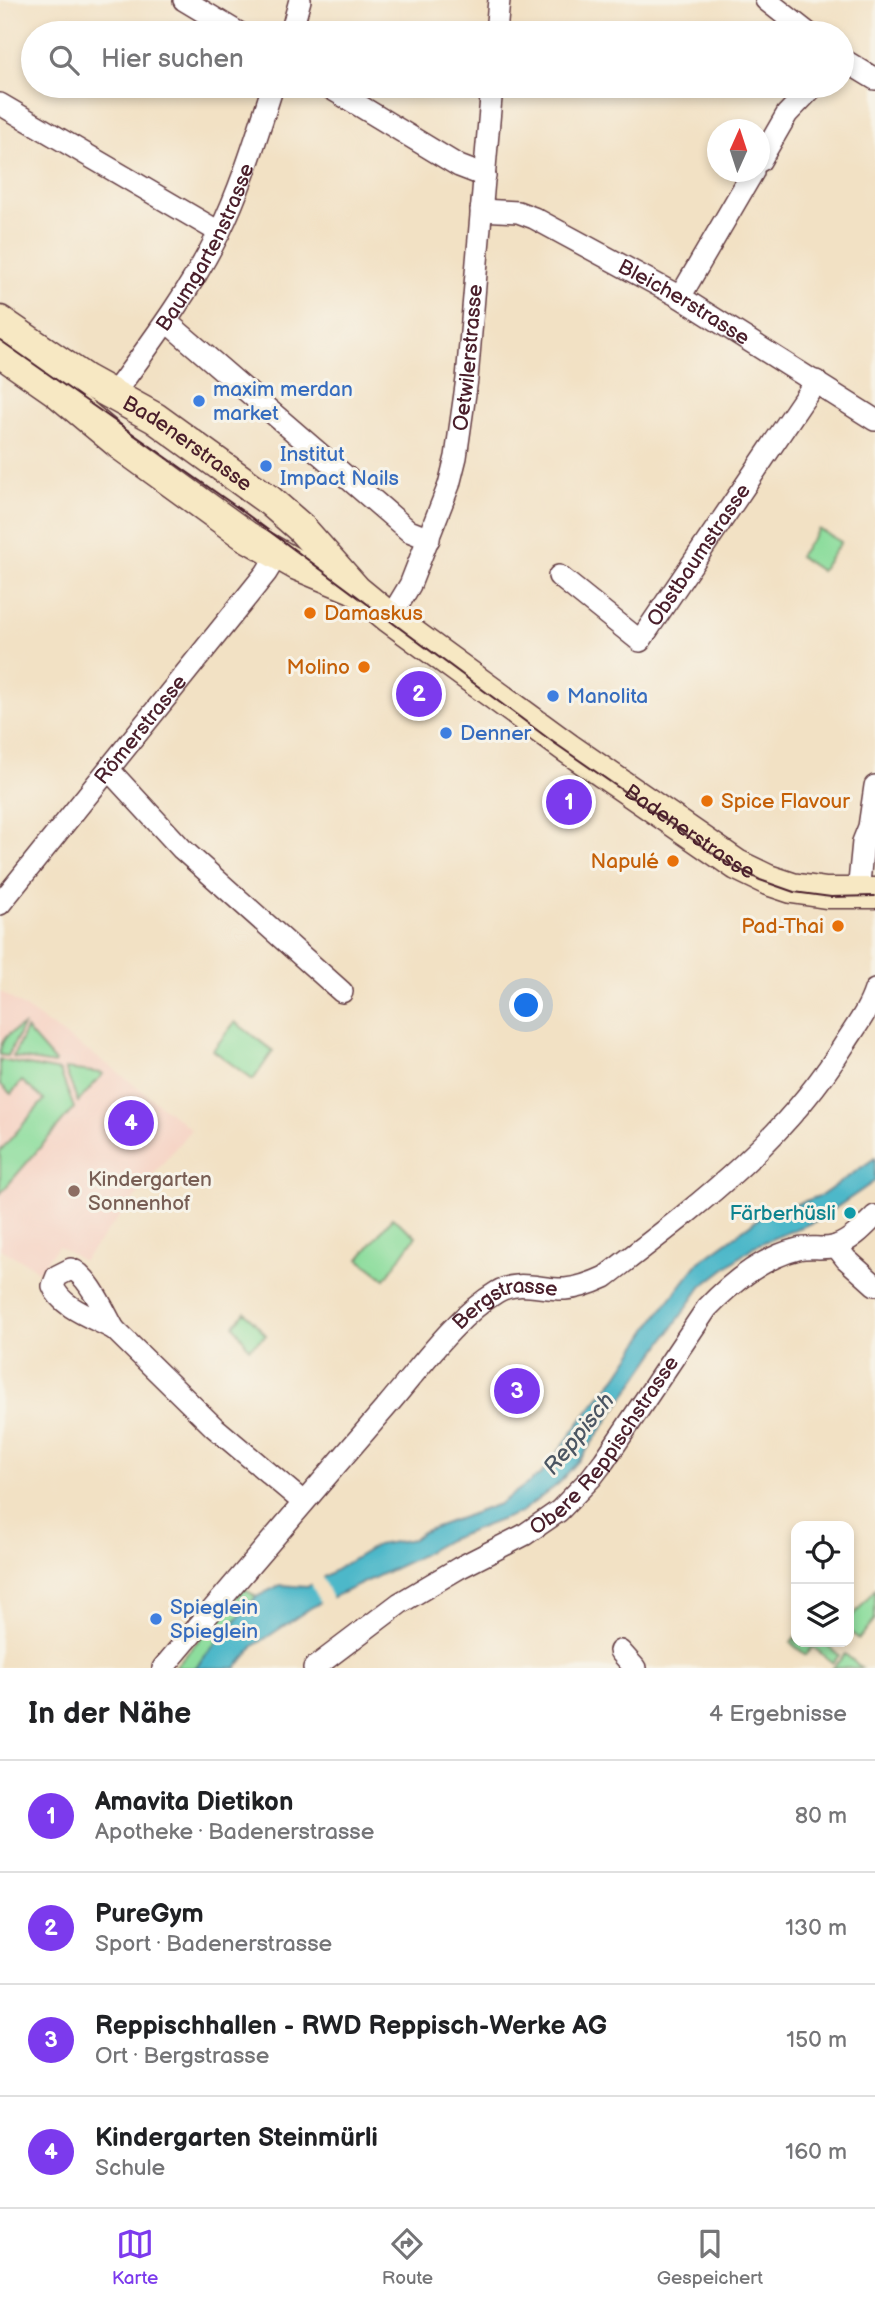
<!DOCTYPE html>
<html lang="de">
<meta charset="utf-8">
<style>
:root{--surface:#fff;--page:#f6f6f6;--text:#202124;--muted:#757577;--line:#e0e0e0;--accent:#7c3aed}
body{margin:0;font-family:"Balsamiq Sans",sans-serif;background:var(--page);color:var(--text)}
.controls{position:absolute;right:21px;bottom:21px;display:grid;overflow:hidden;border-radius:14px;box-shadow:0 4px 10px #0003}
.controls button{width:63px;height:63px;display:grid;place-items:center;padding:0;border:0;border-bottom:2px solid var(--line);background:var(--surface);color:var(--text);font:35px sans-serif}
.compass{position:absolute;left:707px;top:119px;width:63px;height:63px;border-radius:50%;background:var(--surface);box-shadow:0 4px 10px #0003;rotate:3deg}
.you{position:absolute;left:527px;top:1006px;width:24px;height:24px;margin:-18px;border:5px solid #fff;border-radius:50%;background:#1a73e8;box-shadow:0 0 0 10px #1a73e833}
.badge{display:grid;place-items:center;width:46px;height:46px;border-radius:50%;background:var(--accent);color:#fff;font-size:23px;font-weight:700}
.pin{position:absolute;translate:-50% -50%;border:4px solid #fff;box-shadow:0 2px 7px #0006}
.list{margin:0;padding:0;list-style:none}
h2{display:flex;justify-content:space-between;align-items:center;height:91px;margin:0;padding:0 28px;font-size:30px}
h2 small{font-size:23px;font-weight:400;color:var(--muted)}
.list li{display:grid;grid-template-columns:46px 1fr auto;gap:21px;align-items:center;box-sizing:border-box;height:112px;padding:0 28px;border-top:2px solid var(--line)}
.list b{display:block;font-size:26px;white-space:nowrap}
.list p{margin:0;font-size:23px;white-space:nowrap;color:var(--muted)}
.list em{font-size:23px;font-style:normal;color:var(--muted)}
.icon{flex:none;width:38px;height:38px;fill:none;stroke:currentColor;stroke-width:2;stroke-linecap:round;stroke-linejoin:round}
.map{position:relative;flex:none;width:875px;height:1668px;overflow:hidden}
.search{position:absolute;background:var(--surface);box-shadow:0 4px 10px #0003;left:21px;right:21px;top:21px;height:77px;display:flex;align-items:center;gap:18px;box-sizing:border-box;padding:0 24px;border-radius:38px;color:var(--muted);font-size:26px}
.sheet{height:539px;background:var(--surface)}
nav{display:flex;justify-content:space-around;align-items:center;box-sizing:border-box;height:98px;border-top:2px solid var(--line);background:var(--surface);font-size:19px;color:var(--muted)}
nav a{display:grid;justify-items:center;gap:4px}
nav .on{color:var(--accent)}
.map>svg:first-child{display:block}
.built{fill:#f6d2c3}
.green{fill:#8ddd9d;stroke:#6c7e64;stroke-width:2}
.water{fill:#4db8c9;stroke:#4c6c7a;stroke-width:2}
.pier{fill:#f2e1c4}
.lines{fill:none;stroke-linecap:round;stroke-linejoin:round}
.street-casing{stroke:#633c42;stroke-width:24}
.secondary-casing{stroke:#633c42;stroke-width:33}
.street{stroke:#fff;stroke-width:21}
.secondary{stroke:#f7e8c3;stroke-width:30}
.tram{stroke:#4a1f2b;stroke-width:2}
.shop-dot{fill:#3f7fe0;stroke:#f7f3e8;stroke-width:2.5}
.food-dot{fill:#e8710a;stroke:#f7f3e8;stroke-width:2.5}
.education-dot{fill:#8d6e63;stroke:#f7f3e8;stroke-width:2.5}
.culture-dot{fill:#0f9aa8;stroke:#f7f3e8;stroke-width:2.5}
.labels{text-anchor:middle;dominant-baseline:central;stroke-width:6;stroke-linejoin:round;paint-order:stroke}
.street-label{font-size:21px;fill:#4a1f2b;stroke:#f7f3e8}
.shop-label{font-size:21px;fill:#366cbe;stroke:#f7f3e8;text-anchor:start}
.food-label{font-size:21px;fill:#c56008;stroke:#f7f3e8;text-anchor:end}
.education-label{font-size:21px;fill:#785e54;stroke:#f7f3e8;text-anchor:start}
.culture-label{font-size:21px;fill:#0d838f;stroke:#f7f3e8;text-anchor:end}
.water-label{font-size:23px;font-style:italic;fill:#4b5562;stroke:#f7f3e8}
</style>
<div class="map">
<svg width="875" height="1668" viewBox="0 0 875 1668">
<rect width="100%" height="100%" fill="#f7f3e8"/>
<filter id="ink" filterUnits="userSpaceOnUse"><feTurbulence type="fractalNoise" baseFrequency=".0143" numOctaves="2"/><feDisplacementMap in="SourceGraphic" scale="14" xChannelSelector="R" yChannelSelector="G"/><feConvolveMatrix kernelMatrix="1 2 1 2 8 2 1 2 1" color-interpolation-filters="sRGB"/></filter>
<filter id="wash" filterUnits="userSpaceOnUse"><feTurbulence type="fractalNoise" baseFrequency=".00686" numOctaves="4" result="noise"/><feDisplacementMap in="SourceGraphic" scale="28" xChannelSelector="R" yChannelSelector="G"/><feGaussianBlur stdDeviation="1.57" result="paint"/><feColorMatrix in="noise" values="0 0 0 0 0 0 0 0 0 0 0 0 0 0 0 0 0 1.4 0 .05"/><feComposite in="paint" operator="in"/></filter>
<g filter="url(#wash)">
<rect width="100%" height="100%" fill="#f2e1c4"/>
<!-- built -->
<path class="built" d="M0,991l114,78 77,60 -108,132 -25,-15 -20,26 -7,-7 -31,-16z"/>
<!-- green -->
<path class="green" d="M819,529l22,13 -20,29 -22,-15z
M235,1022l38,29 -20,29 -40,-30z
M23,1026l-15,30 -8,-1c0,-17 9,-22 23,-29z
M26,1029l29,33 -1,2 -41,-7z
M0,1060l60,11 14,37 -74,86v-43l44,-51 -22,-19 -11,13 -11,-10z
M65,1069l37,4 1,1 -25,28z
M392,1218l24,18 -31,43 -26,-20z
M245,1312l21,23 -17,13 -15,-23z
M244,1588l12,9 -61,71h-21z
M875,1589v30l-16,20 -10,-8v-10z
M796,1636v6h27l16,13 -6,8 -20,-16 -7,8 -15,-12z
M845,1654l17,14h-29z"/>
<!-- water -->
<path class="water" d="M875,1158v23l-57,39 -64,26 -53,41 -119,170 -25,28 -36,27 -73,28 -34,19 -102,48 -58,39 -18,22h-41l61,-71 24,-12 27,2 70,-42 36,-6 9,-7 77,-28 42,-30 48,-64 28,-34 42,-63 40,-51 62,-45 61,-22z"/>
<!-- pier -->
<path class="pier" d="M321,1575l12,26 -11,5 -12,-25z"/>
</g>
<g filter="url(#ink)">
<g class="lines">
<defs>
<g id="street">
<path d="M184,0l55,33"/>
<path d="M766,0l42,33"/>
<path d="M291,33l9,-33"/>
<path d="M496,33l3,-33"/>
<path d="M842,59l33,20"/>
<path d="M327,86l132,80 26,10"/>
<path d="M0,104l219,128"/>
<path d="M760,161l27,-47 27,-28"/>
<path id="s1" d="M481,210l37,2 16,6 146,79 195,123"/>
<path d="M680,297l73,-125"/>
<path d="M167,322l242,209 20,8"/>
<path id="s2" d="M113,395c38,-52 77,-104 106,-162 23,-47 38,-98 54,-147"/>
<path id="s3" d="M559,576l81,65 176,-260"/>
<path id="s4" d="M390,618l20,-33 39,-100 7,-28 11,-78 25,-293"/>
<path d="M109,770l73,79 160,143"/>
<path d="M858,893l5,-51 6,-15 6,-41"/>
<path id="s5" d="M0,904l266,-331 11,-18"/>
<path d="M836,1246l10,13 29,26"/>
<path d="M71,1269c17,5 34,44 43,60 -20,-11 -53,-21 -61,-43l4,-10z"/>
<path d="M114,1329l100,98 89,75"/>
<path d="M620,1651l15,17"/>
<path id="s6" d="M163,1668c74,-88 149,-175 224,-262 32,-37 68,-89 110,-114 21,-13 45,-2 68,-3 14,-1 27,-6 40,-12 92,-71 179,-135 241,-235 11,-17 23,-33 29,-52"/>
<path id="s7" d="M314,1668l86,-65 59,-35 65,-33 35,-24 32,-33 13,-17 103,-153c24,-25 57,-51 91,-59 12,-3 27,1 38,-3 16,-6 28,-19 39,-30"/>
</g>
<g id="secondary">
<path id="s8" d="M0,321l86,59 69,38 115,83 31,27 55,62 34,28 179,131 168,116 31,15 24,8 34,5h49"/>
<path d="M0,352l56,39 66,55 124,90 51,29 53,22"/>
</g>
</defs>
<!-- street casing -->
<use href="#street" class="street-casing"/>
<!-- secondary casing -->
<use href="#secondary" class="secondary-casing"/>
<!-- street -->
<use href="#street" class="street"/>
<!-- secondary -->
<use href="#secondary" class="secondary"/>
<!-- tram -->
<path class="tram" d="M0,340l241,170 312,232 171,119 36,19 34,12 37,5 44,-1"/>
</g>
</g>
<!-- markers -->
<g class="shop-dot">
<circle cx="199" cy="401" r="7"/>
<circle cx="266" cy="466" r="7"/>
<circle cx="553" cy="696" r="7"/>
<circle cx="446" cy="733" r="7"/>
<circle cx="156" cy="1619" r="7"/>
</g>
<g class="food-dot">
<circle cx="310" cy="613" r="7"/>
<circle cx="364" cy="667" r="7"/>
<circle cx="707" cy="801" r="7"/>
<circle cx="673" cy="861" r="7"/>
<circle cx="838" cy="926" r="7"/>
</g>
<circle class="education-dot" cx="74" cy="1191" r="7"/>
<circle class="culture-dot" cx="850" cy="1213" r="7"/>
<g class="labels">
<!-- street labels -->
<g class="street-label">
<text stroke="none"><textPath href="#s2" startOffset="175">Baumgartenstrasse</textPath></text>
<text stroke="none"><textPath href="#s1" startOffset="226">Bleicherstrasse</textPath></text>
<text stroke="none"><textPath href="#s4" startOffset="275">Oetwilerstrasse</textPath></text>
<text stroke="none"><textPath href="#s8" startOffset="224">Badenerstrasse</textPath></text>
<text stroke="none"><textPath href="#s3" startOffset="208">Obstbaumstrasse</textPath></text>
<text stroke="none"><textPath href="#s5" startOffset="224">Römerstrasse</textPath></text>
<text stroke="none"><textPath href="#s8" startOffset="861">Badenerstrasse</textPath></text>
<text stroke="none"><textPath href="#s6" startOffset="508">Bergstrasse</textPath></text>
<text stroke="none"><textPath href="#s7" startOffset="371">Obere Reppischstrasse</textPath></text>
</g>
<!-- shop labels -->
<g class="shop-label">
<text x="213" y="389">maxim merdan<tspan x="213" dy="24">market</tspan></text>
<text x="280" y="454">Institut<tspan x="280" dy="24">Impact Nails</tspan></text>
<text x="567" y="696">Manolita</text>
<text x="460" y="733">Denner</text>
<text x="170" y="1607">Spieglein<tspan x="170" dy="24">Spieglein</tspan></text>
</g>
<!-- food labels -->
<g class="food-label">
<text x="324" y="613" text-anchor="start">Damaskus</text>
<text x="350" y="667">Molino</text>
<text x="721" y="801" text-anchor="start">Spice Flavour</text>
<text x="659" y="861">Napulé</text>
<text x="824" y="926">Pad-Thai</text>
</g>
<!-- education labels -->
<g class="education-label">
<text x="88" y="1179">Kindergarten<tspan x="88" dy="24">Sonnenhof</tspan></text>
</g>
<!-- culture labels -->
<g class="culture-label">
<text x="836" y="1213">Färberhüsli</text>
</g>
<!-- water labels -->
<g class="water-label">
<text transform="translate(579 1434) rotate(-51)">Reppisch</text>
</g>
</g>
</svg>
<div class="controls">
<button><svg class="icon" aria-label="locate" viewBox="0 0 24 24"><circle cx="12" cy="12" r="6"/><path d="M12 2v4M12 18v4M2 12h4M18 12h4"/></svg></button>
<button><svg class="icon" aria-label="layers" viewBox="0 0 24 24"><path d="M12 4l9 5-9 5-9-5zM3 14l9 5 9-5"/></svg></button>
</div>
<svg class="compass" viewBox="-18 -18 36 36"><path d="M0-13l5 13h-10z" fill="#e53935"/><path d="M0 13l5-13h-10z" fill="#757577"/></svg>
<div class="you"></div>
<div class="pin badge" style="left:569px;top:802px">1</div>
<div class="pin badge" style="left:419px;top:694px">2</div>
<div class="pin badge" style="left:517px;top:1391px">3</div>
<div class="pin badge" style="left:131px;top:1123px">4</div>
<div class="search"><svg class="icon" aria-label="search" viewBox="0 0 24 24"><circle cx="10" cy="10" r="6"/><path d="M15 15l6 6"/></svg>Hier suchen</div>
</div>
<section class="sheet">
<h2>In der Nähe<small>4 Ergebnisse</small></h2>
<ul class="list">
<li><span class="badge">1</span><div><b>Amavita Dietikon</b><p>Apotheke · Badenerstrasse</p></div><em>80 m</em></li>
<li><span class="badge">2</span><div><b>PureGym</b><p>Sport · Badenerstrasse</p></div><em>130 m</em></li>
<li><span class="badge">3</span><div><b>Reppischhallen - RWD Reppisch-Werke AG</b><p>Ort · Bergstrasse</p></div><em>150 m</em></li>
<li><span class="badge">4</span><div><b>Kindergarten Steinmürli</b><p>Schule</p></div><em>160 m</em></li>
</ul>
</section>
<nav>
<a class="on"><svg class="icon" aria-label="map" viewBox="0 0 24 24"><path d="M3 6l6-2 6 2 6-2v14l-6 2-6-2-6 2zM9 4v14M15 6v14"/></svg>Karte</a>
<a><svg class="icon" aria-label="directions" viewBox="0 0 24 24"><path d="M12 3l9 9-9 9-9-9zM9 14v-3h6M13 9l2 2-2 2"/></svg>Route</a>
<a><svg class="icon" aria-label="saved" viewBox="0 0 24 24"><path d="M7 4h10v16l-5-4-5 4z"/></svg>Gespeichert</a>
</nav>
